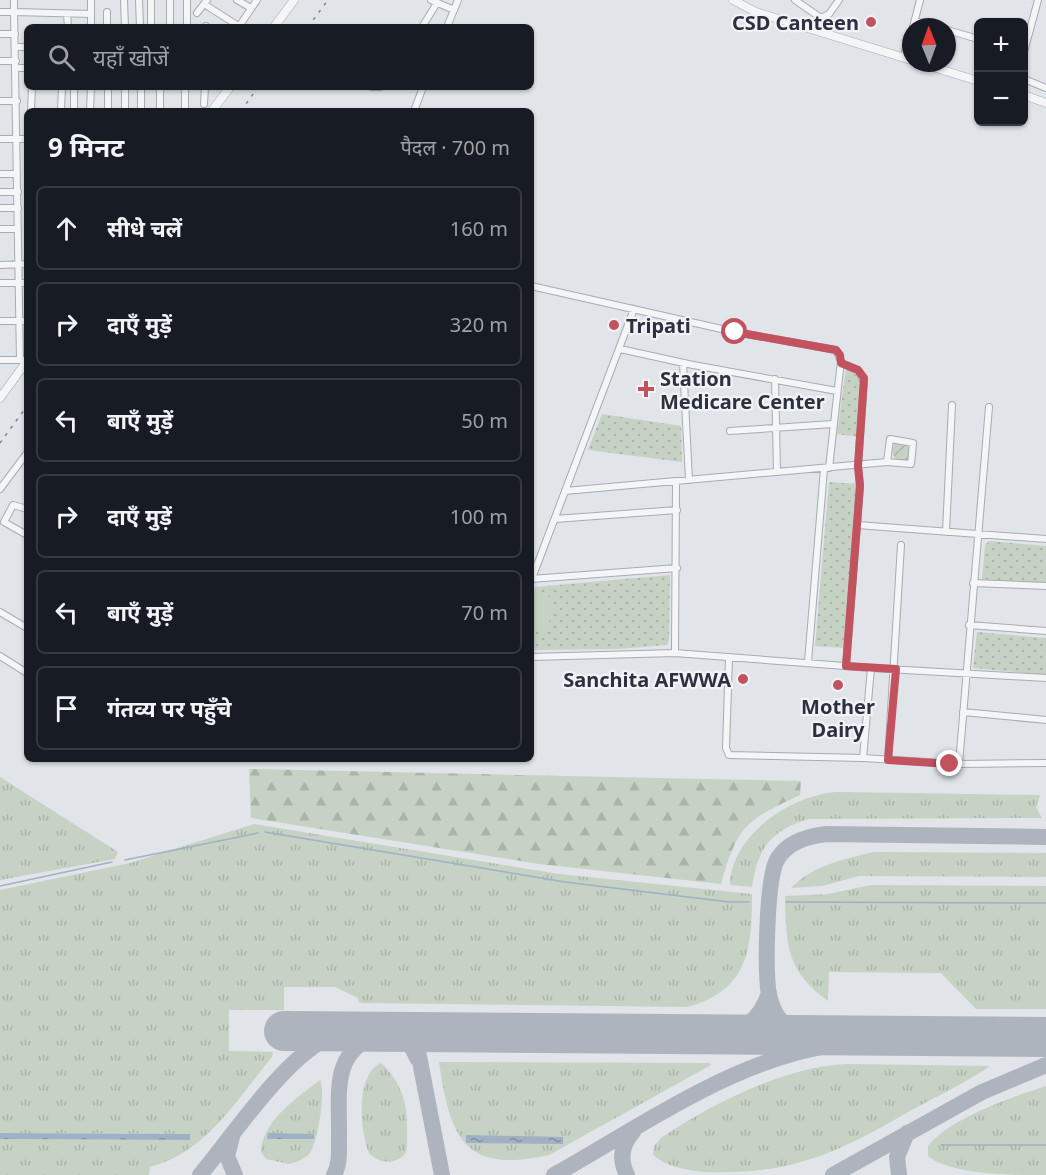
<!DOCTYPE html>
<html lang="hi">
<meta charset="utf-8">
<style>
:root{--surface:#171b24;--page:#20242c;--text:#f1f3f6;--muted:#9ea1a6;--line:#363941}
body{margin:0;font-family:"Noto Sans","Noto Sans Devanagari",sans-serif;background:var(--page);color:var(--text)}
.controls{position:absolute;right:18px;top:18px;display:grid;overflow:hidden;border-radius:9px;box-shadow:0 2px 4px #0004}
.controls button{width:54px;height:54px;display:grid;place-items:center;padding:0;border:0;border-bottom:2px solid var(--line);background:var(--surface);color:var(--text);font:30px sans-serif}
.compass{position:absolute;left:902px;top:18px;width:54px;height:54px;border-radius:50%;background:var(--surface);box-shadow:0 2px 4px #0004;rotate:359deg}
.stop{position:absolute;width:18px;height:18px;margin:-14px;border:4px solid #c2525e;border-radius:50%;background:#fff}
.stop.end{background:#c2525e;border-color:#fff;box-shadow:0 2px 6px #0008}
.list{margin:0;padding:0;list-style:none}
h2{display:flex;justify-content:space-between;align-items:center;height:78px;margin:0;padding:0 24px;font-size:26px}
h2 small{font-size:20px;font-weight:400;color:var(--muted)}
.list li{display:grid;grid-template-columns:39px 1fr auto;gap:18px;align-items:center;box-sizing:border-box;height:84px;margin:0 12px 12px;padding:0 12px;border:2px solid var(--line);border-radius:9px}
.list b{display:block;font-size:22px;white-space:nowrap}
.list em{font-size:20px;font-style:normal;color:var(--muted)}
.icon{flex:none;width:33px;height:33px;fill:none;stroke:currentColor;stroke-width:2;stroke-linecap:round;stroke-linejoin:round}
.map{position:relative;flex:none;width:1046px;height:1175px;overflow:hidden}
.search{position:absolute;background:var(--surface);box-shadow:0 2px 4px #0004;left:24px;top:24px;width:510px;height:66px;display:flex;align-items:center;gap:15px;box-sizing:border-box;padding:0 21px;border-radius:9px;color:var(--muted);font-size:22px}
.panel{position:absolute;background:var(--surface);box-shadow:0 2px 4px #0004;left:24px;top:108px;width:510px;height:654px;border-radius:9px}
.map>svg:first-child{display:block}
.grass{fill:url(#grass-tufts)}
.forest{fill:url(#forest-firs)}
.park{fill:url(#park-dots)}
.garden{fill:url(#garden-furrows)}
.pitch{fill:#c6d2c3}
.water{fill:url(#water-ripples)}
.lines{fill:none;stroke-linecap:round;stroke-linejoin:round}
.stream{stroke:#a0b0c5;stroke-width:1.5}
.taxiway{stroke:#aeb4bd;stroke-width:16}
.runway{stroke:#aeb4bd;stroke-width:40}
.minor-casing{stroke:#a7abb3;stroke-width:8}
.tertiary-casing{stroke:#a7abb3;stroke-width:9}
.minor{stroke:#f4f5f7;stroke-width:6}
.tertiary{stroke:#f4f5f7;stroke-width:8}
.rail{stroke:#7c8391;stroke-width:1.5;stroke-dasharray:3 6;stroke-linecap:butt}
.route{stroke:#c2525e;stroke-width:8}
.poi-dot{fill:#c2525e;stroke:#f1f3f6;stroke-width:2}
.labels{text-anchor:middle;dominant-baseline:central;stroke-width:4.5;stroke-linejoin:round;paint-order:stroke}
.poi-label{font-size:20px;font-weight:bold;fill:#2b313f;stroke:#f1f3f6;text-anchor:end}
</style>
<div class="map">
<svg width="1046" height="1175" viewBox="0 0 1046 1175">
<defs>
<pattern id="grass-tufts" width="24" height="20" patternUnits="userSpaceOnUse" patternTransform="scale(1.5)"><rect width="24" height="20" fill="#c6d2c3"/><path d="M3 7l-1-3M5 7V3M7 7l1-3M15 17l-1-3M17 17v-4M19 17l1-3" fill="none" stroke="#aab5a9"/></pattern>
<pattern id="forest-firs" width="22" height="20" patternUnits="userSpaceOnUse" patternTransform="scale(1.5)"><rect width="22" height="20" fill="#c6d2c3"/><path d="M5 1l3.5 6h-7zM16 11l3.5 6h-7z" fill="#aab5a9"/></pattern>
<pattern id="park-dots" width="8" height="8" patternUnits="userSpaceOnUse" patternTransform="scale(1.5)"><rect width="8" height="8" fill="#c6d2c3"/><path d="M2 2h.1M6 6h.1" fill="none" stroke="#aab5a9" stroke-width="1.8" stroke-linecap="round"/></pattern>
<pattern id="garden-furrows" width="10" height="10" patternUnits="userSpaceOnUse" patternTransform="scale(1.5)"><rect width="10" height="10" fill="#c6d2c3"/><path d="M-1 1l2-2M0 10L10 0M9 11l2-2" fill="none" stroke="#aab5a9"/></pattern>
<pattern id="water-ripples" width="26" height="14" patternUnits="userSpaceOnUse" patternTransform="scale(1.5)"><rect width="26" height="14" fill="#a0b0c5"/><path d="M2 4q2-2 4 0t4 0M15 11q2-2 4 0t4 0" fill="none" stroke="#8390a1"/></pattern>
</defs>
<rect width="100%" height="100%" fill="#e1e4e9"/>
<!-- grass -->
<path class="grass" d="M0,777l118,75 -3,7 -115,21z
M838,792l202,3 -4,12 6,11 -233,1c-38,11 -52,30 -57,68l-22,-2c1,-50 62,-91 108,-93z
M254,824l305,50 193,20c0,56 -4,96 -64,113l-329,-4 -1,-5 -23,-11h-51v23h-55v41l44,1 -1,5c-36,43 -65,95 -122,110l-1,8h-149v-36l190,1v-6l-190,-1v-243l130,-27z
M874,852l172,1v24l-187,-1 -37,10 -31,2c22,-23 54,-29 83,-36z
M871,885l175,1v123h-70l-35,-36 -112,-1 -1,29c-42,-30 -42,-57 -43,-105l43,-2z
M439,1062l271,1 1,2 -162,90c-88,20 -99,-21 -110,-93z
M381,1063c20,19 27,40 26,68 0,8 1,16 -2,23 -11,11 -25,10 -36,-1 -9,-21 -14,-79 12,-90z
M847,1064l143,2c-24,17 -53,30 -80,45 -73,42 -117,64 -206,61 -16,-2 -40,-5 -51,-18l1,-8 7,-8c50,-34 125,-72 186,-74z
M320,1080c6,11 -2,61 -10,73 -5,6 -13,9 -21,11l-23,-5 -5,-7v-4c6,-31 36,-50 59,-68z
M1046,1086v89c-32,0 -95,0 -118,-19v-10c22,-28 84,-49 118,-60z"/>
<!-- forest -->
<path class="forest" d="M249,769l552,12 -1,14c-54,26 -62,29 -79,89l-182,-20 -288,-46z"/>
<!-- park -->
<path class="park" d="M846,368l17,12 -5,57 -21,-3z
M602,414l79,12 1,36 -94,-12z
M829,482l30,2 -14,164 -30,-2z
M989,541l57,5v38l-64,-5 3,-34z
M670,575l-1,64 -2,6 -48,4 -88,1v-54l4,-9z
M977,632l69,6v37l-73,-7z"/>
<!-- garden -->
<path class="garden" d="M894,444h18l-2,17h-14l-4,-9z"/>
<!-- pitch -->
<path class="pitch" d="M536,594l19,4 -8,32 -16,-4z"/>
<!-- water -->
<path class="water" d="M0,1133l190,1v6l-190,-1z
M268,1133l46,1v5h-47z
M466,1135l97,2v7l-97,-1z"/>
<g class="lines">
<!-- stream -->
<path class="stream" d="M265,832l300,50 164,20h20
M125,860l133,-27
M0,886l112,-24
M786,902l260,1
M941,1145h105"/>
<!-- taxiway -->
<path class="taxiway" d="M387,1032c17,2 24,11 30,26
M441,1032l-14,3 -10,11 25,129
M710,1035c31,-4 49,-11 59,-42
M828,1036c-19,-2 -38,-3 -50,-19 -5,-7 -7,-14 -9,-22 -4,-23 -3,-119 9,-137 10,-16 31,-22 48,-24l220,3
M232,1137l-5,19 8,19
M200,1175c33,-39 87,-122 134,-140 8,-3 18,-3 27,-3
M334,1175c6,-11 5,-23 5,-36 1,-48 -10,-89 45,-107
M554,1175c77,-43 155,-98 241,-122 37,-10 74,-14 113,-17
M627,1175c-8,-16 -6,-30 6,-43
M833,1175l149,-83 64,-27
M899,1175l-2,-18 10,-24"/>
<!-- runway -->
<path class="runway" d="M284,1031l762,6"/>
<defs>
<path id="minor" d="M124,0l1,27
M139,0l1,27
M187,0v24
M237,0l14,8
M431,0l23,10
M795,0l26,18 8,-4 10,-14
M204,4l36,23
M0,12h14v-12
M107,12v15
M197,13l10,-13
M67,14l1,13
M915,21l22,6
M170,24v-24
M151,25v-25
M240,25l17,-25
M91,27v-13
M206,27v-1
M422,27l15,-24
M447,27l11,-27
M913,27l7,-27
M947,30l31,9
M0,34h15
M16,47h11
M1024,52l14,-52
M903,58l8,-26
M0,61h16
M17,68h10
M1024,79l22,9
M108,87v24
M141,87v24
M160,87v24
M185,87v24
M372,87h8
M0,101h17
M204,104l1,-17
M31,111l1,-24
M61,111l1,-24
M74,111v-24
M90,111l1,-24
M125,111v-24
M414,111l9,-24
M0,139h27
M0,174h17
M0,192h18
M0,208h18
M0,229h18
M0,265l27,-1
M0,283h27
M531,286l204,46 101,18 5,11 -12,107
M0,321h27
M620,349l73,16 144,26
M0,360h23
M20,360l-6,-348 77,2v-14
M683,363l6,117
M841,363l17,7 6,12 -6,84 2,19 -14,181
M775,379l2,93
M730,431l103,-7
M0,489l27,-36
M565,491l322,-29 24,2 2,-21 -23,-4 -3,23
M27,509l-14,-4 -9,17 23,13
M555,519l122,-9
M857,525l189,14
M946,532l6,-127
M531,579l146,-11
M531,581l103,-272
M973,583l73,3
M0,612l27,16
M969,625l77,6
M675,653l1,-170
M0,656l27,17
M531,657l144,-4 196,15 -8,90 96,6 30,-357
M729,657l-3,91 3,7 134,3
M808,662l16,-193
M871,668l175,10
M963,712l83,8
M888,760l13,-215
M959,764l87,-1"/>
<path id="tertiary" d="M733,0l23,12 155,48
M274,27l20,-27
M920,63l58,18
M1024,95l22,8
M212,111l18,-24
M0,398l27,-37"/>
</defs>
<!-- minor casing -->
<use href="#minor" class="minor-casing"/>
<!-- tertiary casing -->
<use href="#tertiary" class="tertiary-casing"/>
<!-- minor -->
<use href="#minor" class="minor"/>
<!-- tertiary -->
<use href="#tertiary" class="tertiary"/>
<!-- rail -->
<path class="rail" d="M308,27l20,-27
M241,111l17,-24
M0,443l27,-37"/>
</g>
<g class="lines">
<!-- route -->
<path class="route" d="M735,332l101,18 4,5 1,8 17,7 6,8 -6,88 2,20 -14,180 50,3 -8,91 62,4"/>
</g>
<!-- markers -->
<g class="poi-dot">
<circle cx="871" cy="22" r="6"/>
<circle cx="614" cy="325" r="6"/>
<path d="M643 380h6v6h6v6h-6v6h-6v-6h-6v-6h6z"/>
<circle cx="743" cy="679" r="6"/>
<circle cx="838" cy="685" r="6"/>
</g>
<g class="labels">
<!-- poi labels -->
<g class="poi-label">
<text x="859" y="22">CSD Canteen</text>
<text x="626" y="325" text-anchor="start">Tripati</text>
<text x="660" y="378" text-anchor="start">Station<tspan x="660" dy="23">Medicare Center</tspan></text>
<text x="731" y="679">Sanchita AFWWA</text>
<text x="838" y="706" text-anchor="middle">Mother<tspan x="838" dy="23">Dairy</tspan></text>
</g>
</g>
</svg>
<div class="controls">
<button>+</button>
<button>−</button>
</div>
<svg class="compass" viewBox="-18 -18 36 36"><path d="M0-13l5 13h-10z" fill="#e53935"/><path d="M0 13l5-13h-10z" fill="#9ea1a6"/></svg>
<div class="stop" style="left:735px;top:332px"></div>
<div class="stop end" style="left:950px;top:764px"></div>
<div class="search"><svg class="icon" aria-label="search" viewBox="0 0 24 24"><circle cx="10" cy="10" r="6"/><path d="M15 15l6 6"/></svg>यहाँ खोजें</div>
<section class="panel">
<h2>9 मिनट<small>पैदल · 700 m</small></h2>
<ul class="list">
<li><svg class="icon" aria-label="ahead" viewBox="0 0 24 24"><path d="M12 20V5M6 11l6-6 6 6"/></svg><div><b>सीधे चलें</b></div><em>160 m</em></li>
<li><svg class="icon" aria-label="right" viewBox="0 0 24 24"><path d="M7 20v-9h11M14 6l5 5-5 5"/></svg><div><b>दाएँ मुड़ें</b></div><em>320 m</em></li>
<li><svg class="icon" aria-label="left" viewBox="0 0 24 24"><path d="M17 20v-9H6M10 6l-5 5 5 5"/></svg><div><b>बाएँ मुड़ें</b></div><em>50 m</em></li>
<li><svg class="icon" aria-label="right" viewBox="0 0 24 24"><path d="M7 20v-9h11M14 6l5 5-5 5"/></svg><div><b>दाएँ मुड़ें</b></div><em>100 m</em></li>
<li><svg class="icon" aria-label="left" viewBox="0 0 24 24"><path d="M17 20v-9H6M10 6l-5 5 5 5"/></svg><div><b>बाएँ मुड़ें</b></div><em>70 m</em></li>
<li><svg class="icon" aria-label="arrive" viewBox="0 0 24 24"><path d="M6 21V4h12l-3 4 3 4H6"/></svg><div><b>गंतव्य पर पहुँचे</b></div></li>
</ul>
</section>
</div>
